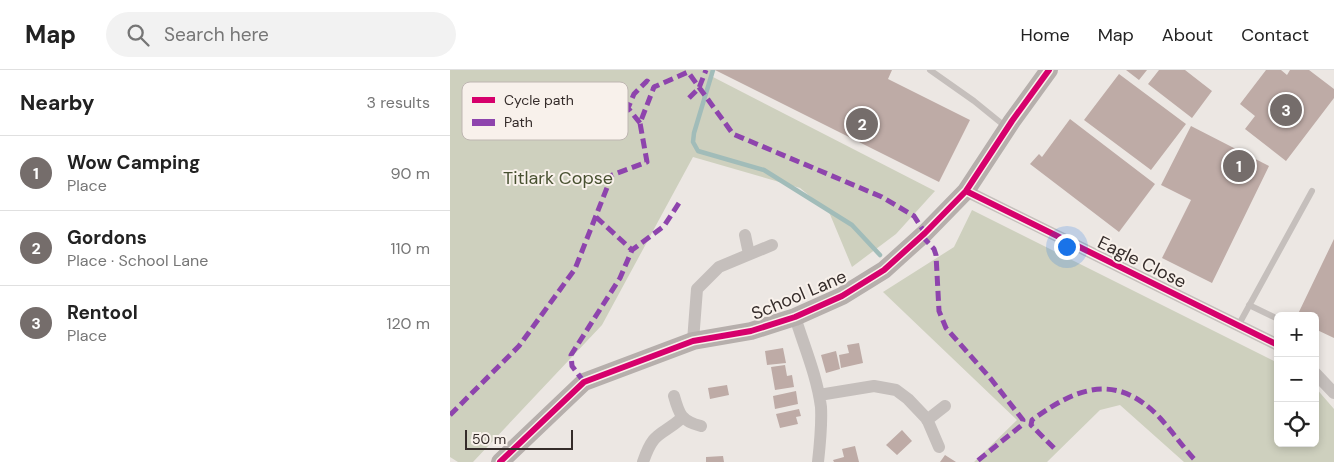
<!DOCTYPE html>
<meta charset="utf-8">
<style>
:root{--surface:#fff;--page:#f2f2f2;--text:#222;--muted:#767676;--line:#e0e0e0;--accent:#756d6b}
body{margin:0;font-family:"DM Sans",sans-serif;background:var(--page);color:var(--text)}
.controls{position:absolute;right:15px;bottom:15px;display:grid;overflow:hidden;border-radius:8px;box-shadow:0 2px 8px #0003}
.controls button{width:45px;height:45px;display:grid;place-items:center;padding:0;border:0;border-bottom:1px solid var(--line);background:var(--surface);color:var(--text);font:25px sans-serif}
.scale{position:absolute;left:15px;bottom:12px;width:108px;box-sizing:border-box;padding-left:5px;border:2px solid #352c2a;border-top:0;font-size:14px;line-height:18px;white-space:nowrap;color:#352c2a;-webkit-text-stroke:4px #f8f1eb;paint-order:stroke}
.you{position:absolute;left:616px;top:176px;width:18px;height:18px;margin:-12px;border:4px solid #fff;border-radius:50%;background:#1a73e8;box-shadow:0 0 0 8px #1a73e833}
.badge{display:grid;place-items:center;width:32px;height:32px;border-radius:50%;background:var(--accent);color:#fff;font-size:16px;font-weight:700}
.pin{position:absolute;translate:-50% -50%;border:2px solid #fff;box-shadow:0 1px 5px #0006}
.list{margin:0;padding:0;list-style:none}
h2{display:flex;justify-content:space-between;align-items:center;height:65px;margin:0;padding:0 20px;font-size:21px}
h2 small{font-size:16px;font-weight:400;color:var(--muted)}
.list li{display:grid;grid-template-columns:32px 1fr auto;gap:15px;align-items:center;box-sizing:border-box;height:75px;padding:0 20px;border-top:1px solid var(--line)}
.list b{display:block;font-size:19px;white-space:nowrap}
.list p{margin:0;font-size:16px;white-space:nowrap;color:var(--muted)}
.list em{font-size:16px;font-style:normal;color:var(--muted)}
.icon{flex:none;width:28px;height:28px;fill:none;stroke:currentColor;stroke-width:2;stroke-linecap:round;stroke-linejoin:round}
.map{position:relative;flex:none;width:884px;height:392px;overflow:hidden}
header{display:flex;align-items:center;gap:30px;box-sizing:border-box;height:70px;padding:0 25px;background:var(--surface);border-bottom:1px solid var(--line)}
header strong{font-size:24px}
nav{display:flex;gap:28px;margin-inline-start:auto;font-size:18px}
.search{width:350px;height:45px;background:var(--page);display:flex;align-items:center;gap:12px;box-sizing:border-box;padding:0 18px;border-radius:28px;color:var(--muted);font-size:19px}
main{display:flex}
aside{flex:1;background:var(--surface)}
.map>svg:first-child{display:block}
.green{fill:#ced0be}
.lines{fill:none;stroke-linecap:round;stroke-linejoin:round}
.stream{stroke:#a1bcb9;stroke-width:4.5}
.building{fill:#beaba6}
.lane{stroke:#c5bfbc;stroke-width:6}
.street{stroke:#c5bfbc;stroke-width:12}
.secondary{stroke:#b6afac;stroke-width:18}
.quiet{stroke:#8e44ad;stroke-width:5;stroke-dasharray:10 5;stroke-linecap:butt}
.cycleway-casing{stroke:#f8f1eb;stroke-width:9}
.cycleway{stroke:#d6006c;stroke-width:6}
.labels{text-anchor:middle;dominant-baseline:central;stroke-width:4;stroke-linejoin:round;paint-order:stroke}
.park-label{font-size:18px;fill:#485131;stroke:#f8f1eb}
.street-label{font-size:18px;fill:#352c2a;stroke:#f8f1eb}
.key{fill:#f8f1eb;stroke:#beb6b1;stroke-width:1}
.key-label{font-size:14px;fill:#352c2a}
</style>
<header>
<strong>Map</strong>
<div class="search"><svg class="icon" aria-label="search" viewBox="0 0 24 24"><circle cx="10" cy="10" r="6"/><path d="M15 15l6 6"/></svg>Search here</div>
<nav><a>Home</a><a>Map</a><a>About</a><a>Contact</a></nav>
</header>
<main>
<aside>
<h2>Nearby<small>3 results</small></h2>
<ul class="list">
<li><span class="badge">1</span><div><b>Wow Camping</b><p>Place</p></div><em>90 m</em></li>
<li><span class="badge">2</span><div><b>Gordons</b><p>Place · School Lane</p></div><em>110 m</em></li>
<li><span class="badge">3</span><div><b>Rentool</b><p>Place</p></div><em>120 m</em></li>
</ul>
</aside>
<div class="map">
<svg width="884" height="392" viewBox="0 0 884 392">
<rect width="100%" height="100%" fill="#ece7e3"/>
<!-- green -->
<path class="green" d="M0,0h264l-1,7 222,114 -39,43 -44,33 -23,-55 -29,-24 -107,-31 -91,168 -129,137h-15l-8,-5z
M522,140l306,153v80h37v-56l19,22v53h-150l-64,-57 -20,5 -53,52h-73l43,-42 -134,-128 71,-45z"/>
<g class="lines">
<!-- stream -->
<path class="stream" d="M263,0l-19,63 -1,9 5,9 66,19 88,55 28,30"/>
</g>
<!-- building -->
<path class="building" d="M265,0h177l-4,9 82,41 -31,62z
M676,0h21l-8,10z
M709,0h26l27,21 -20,27 -44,-34z
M816,0h15l6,5 3,-5h19l25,19v9l-48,63 -41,-32 10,-13 -15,-12z
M669,4l67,50 -35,46 -67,-50z
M620,49l85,65 -36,48 -89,-68 9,-10 3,3z
M741,56l78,40 -57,117 -50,-25 29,-58 -30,-15z
M884,169v99l-19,-9v-13h-18z
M409,273l4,20 -22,5 -2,-13 10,-2 -2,-8z
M333,278l3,15 -19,2 -2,-14z
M386,281l4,18 -14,4 -5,-18z
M335,295l2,11 5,-1 2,12 -19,3 -4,-23z
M277,315l2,10 -19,4 -2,-11z
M346,321l2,13 -23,5 -2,-13z
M349,339l2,7 -5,1 2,7 -18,4 -4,-14z
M452,360l10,11 -15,14 -11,-10z
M405,376l4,16h-25l-1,-2 11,-3 -2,-8z
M495,385l11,7h-16z
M273,386l1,6h-18v-5z"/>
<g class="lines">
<!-- lane -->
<path class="lane" d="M480,0l44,31 32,26
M799,235l29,14
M788,256l74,-135"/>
<!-- street -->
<path class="street" d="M516,121l312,154
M295,165l4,19
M345,247c9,29 22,59 26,90 1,18 -1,37 -3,55
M243,271l4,-52 22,-22 53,-22
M865,303l19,20
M369,325l55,-9 22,4 12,9 19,20 12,28
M224,326c5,18 7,25 27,30
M477,350l18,-14
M193,392c11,-32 17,-25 39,-44"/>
<!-- secondary -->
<path class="secondary" d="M50,392l84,-80 109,-41 58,-10 44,-14 47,-21 42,-26 41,-37 41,-42 46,-70 37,-51"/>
<!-- quiet -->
<path class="quiet" d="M239,28l10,-10 7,-18
M190,53l-12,-15 6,-14 13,-13 7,6
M146,147l36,33
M472,166l12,13 2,6 3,56 7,17 45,51 32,41 -1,5 -46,37
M134,312l-12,-16 -1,-11 49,-77 12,-28 32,-24 17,-26
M0,345l69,-69 56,-77 37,-94 35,-13 -7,-39 14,-36 34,-15 45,62 149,63 32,19 11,17
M604,378l-23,-23 1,-5c45,-33 85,-48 128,-2 13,14 24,31 37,44"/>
<defs>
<path id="cycleway" d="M516,121l312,154
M50,392l84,-80 109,-41 58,-10 44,-14 47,-21 42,-26 41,-37 41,-42 46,-70 37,-51"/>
</defs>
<!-- cycleway casing -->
<use href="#cycleway" class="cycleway-casing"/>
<!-- cycleway -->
<use href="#cycleway" class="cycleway"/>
</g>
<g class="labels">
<!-- park labels -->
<g class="park-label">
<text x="108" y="108">Titlark Copse</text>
</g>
<!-- street labels -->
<g class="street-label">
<text transform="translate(692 192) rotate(26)">Eagle Close</text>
<text transform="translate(349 225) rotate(-23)">School Lane</text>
</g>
</g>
<!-- legend -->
<rect x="12" y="12" width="166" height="58" rx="8" class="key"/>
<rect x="22" y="27" width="23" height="6" fill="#d6006c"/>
<rect x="22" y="49" width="23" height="7" fill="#8e44ad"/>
<g class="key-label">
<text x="54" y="35">Cycle path</text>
<text x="54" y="57">Path</text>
</g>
</svg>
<div class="controls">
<button>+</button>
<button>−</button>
<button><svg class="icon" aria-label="locate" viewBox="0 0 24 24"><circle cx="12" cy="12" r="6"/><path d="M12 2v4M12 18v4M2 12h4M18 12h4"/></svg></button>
</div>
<div class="scale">50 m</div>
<div class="you"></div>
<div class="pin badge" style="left:789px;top:96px">1</div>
<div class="pin badge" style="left:412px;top:54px">2</div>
<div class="pin badge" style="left:836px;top:40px">3</div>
</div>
</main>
